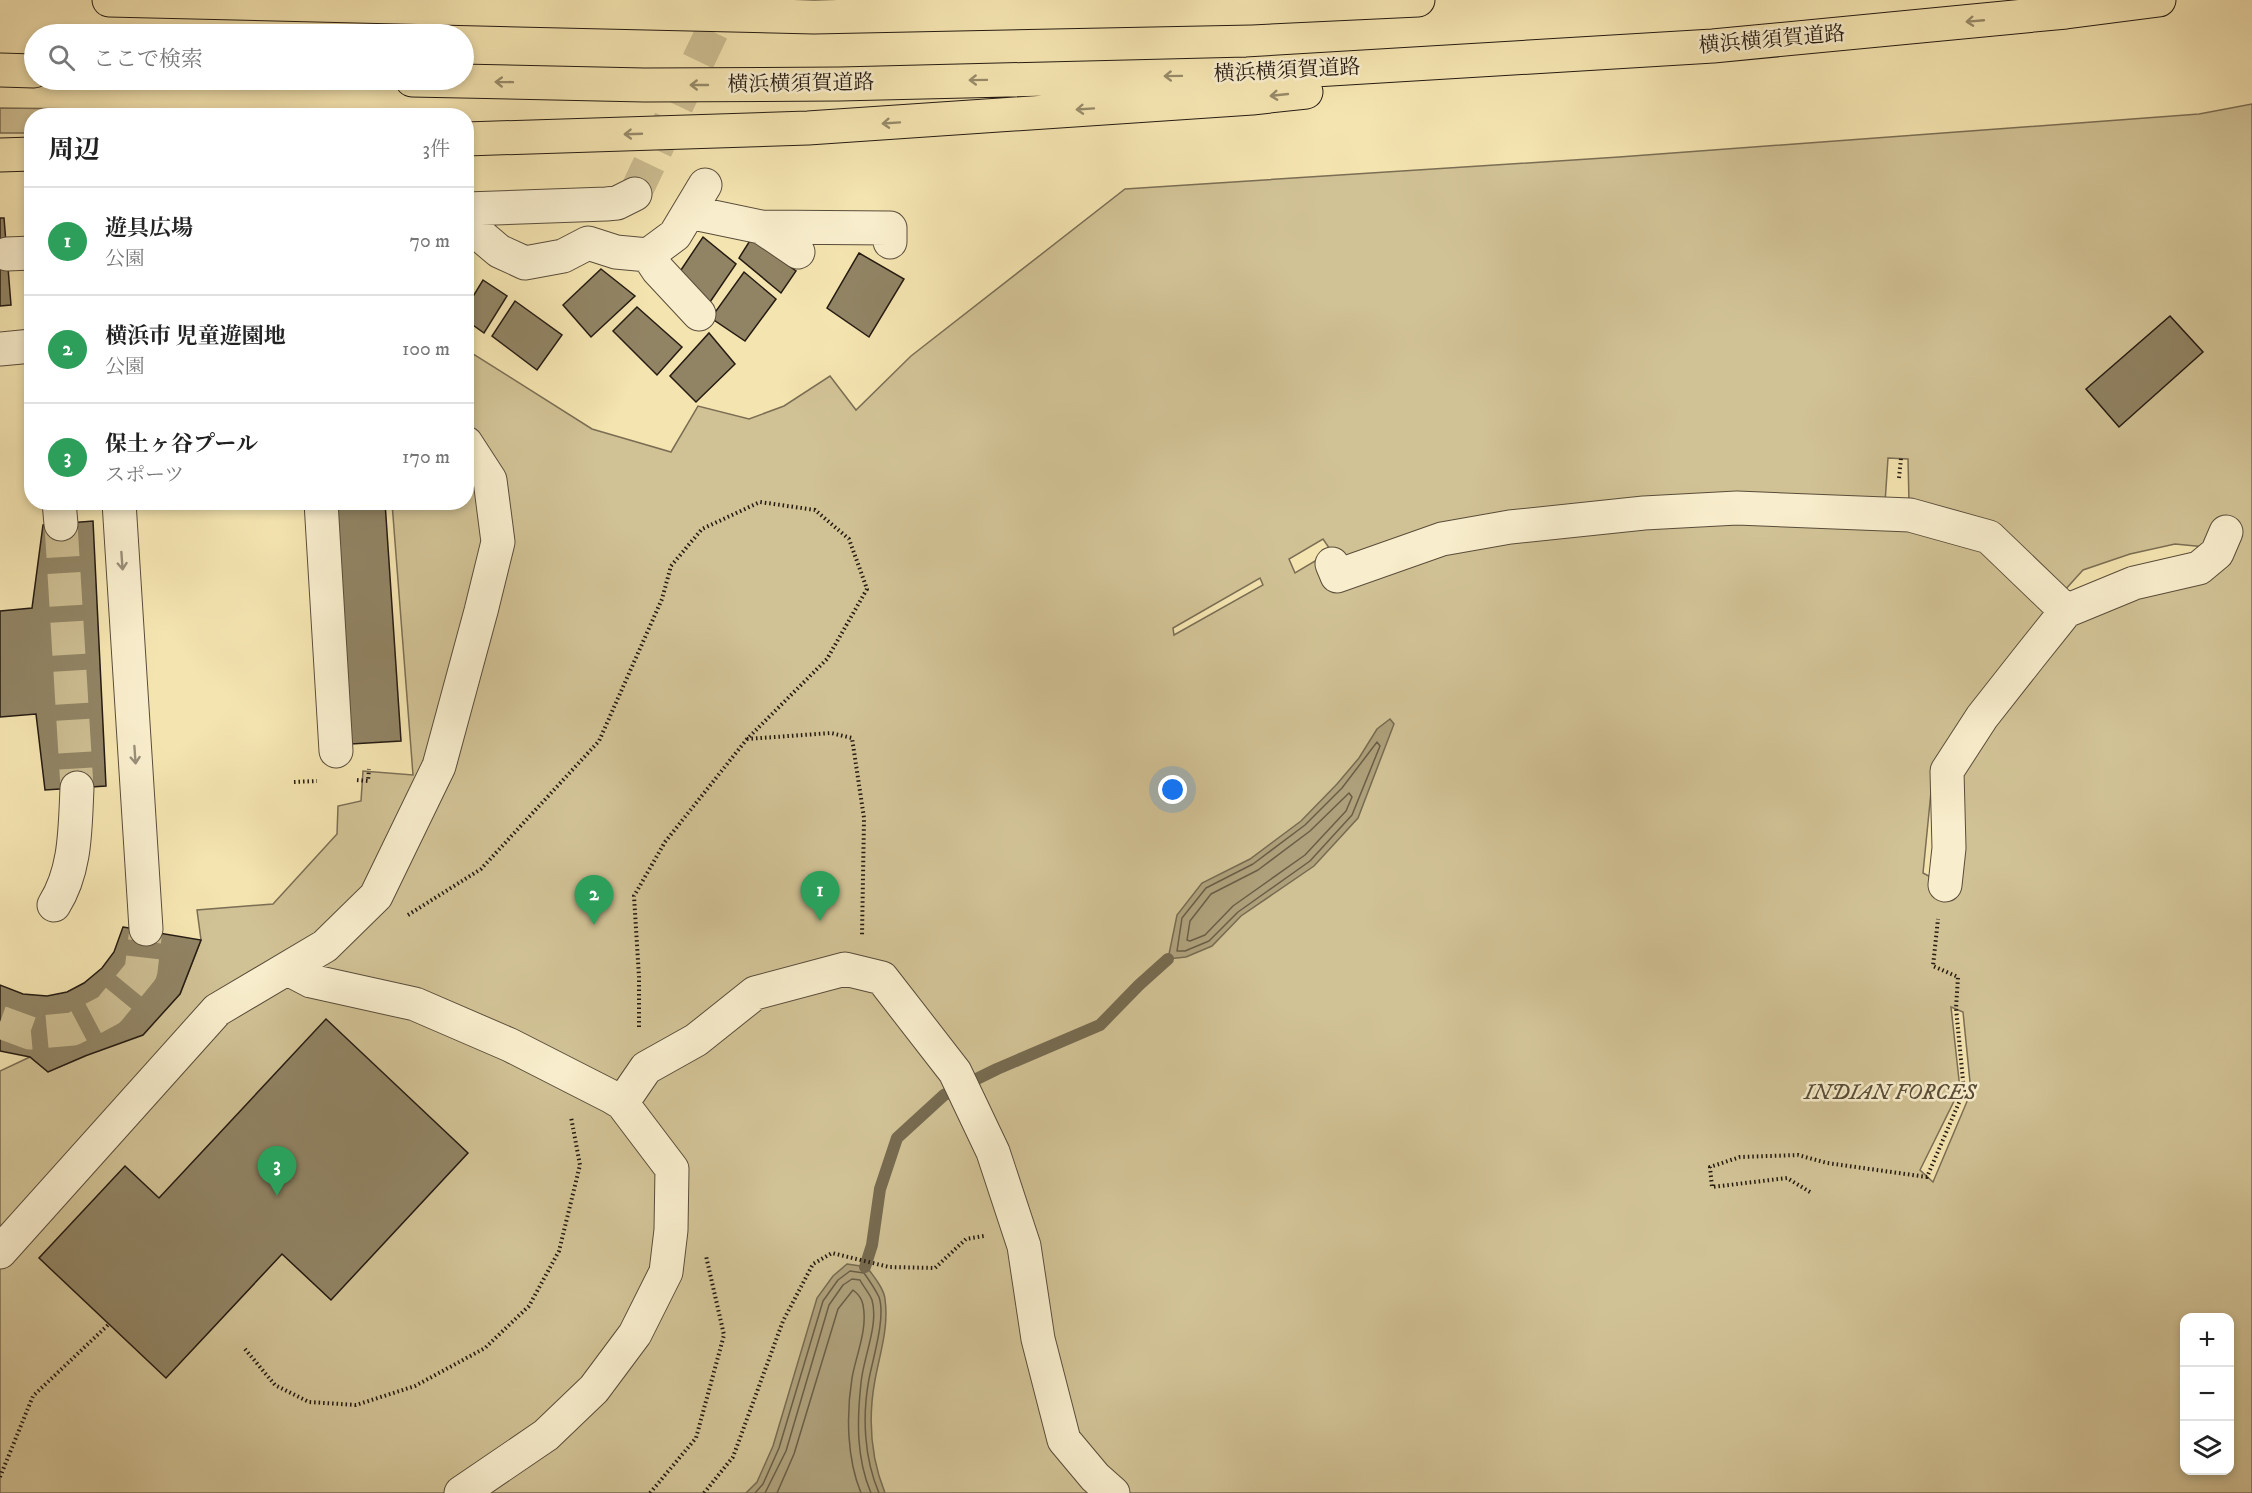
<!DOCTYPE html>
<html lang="ja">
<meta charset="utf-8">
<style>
:root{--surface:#fff;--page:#f2f2f2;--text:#222;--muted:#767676;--line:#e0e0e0;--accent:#b45309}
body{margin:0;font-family:"IM FELL DW Pica","Noto Serif JP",serif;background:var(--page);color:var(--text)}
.controls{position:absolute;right:18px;bottom:18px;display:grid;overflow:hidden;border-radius:12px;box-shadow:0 3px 9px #0003}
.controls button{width:54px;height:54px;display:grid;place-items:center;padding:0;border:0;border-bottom:2px solid var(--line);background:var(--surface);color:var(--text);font:30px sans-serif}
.you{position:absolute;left:1173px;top:790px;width:21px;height:21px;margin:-15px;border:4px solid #fff;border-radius:50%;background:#1a73e8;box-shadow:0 0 0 9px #1a73e833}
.badge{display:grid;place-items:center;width:39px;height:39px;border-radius:50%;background:var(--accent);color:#fff;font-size:20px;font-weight:700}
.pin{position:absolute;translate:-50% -50px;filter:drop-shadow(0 2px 3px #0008)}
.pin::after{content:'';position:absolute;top:32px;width:21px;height:18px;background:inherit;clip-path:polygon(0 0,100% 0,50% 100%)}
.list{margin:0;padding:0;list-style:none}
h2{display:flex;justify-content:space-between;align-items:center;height:78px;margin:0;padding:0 24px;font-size:26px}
h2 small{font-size:20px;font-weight:400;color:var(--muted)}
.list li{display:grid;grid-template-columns:39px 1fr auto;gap:18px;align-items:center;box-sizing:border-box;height:108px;padding:0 24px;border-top:2px solid var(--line)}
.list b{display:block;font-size:22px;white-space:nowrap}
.list p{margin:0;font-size:20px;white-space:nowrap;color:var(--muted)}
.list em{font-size:20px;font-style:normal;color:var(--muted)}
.icon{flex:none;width:33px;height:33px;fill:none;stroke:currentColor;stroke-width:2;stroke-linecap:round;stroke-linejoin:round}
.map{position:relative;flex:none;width:2252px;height:1493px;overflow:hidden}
.search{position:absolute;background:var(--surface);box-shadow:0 3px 9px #0003;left:24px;top:24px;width:450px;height:66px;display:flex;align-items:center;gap:15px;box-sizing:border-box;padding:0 21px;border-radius:33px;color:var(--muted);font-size:22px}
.panel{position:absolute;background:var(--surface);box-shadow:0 3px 9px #0003;left:24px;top:108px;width:450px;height:402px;border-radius:24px}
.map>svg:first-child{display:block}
.green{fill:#d1c295;stroke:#7b6e54;stroke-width:1.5;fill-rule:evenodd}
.water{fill:#aea07a;stroke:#776b50;stroke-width:1.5}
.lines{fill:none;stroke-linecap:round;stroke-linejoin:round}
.shore{stroke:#6a5e46;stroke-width:1.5}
.stream{stroke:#776b50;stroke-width:12}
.building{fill:#918464;stroke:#251b12;stroke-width:1.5}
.minor-tunnel{stroke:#cbbc90;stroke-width:33;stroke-dasharray:33 16;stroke-linecap:butt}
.minor-casing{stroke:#594d3a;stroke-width:35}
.highway-casing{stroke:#251b12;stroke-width:35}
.path{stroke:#251b12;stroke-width:4;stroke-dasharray:1.5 3;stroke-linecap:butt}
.minor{stroke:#f8edcc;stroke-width:33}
.highway{stroke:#f4e4b0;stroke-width:33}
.oneway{stroke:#978a69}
.oneway2{stroke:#998e78}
.labels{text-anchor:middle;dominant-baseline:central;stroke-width:5;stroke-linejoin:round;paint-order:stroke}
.street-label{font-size:21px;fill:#251b12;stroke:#f8edcc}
.park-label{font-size:21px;font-style:italic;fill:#594d39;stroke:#f8edcc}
</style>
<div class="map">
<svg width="2252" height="1493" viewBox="0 0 2252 1493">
<rect width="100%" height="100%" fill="#f4e4b0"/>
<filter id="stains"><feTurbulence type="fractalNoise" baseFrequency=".00333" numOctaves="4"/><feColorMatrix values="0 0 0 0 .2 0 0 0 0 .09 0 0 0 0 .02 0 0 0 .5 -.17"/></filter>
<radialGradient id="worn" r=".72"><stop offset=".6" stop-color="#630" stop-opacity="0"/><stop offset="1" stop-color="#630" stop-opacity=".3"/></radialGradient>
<!-- green -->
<path class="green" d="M2252,104v1389h-2252v-422l30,-14 18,15 37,-16 95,-62 21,-54 -4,-30 76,-6 64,-70 1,-28 23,-5 2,-30 50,4 -21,-272 74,-1 1,-152 125,79 79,23 27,-46 51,13 35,-13 46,-30 26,34 55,-54 214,-167 494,-32 580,-43zM1888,458l20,1 1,44h-24zM1323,539l15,22 -18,-3 -25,15 -6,-14zM2175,544l31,3 -128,73 -127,159 4,111 -32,-17 10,-101 122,-171 28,-31 47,-16zM1260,578l3,7 -89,50 -1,-7zM1951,1007l12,5 8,80 -38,90 -13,-12 40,-81zM2184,1318h46v152h-46z
M0,108l341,4v3l-309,1 -1,17h-31z"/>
<!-- water -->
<path class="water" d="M1390,719l4,5 -36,94 -44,48 -73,50 -29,30 -26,11 -18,2 9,-44 25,-32 48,-24 51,-38 36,-37 22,-26 18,-29z
M847,1264l20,3c6,9 17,21 18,32 4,28 -5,54 -10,81 -7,38 -4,78 10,113h-139l11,-11 16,-36 44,-148 16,-22z"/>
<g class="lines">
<!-- shore -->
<path class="shore" d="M1377,742l3,4 -28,69 -42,46 -72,51 -29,29 -24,10h-8l5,-33 24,-30 47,-24 52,-39 37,-37z
M1349,793l3,4 -6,14 -41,44 -72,51 -28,29 -15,6 -3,-1 3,-19 21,-27 47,-24 52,-39z
M755,1493l8,-9 16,-36 44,-147 15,-21 12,-9 14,2c5,7 11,16 15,24 7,20 -6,61 -10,82 -7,37 -5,79 10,114
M765,1493l21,-42 43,-146 14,-20 9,-6 8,1c3,6 10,14 12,20 7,25 -9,58 -11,83 -4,37 -5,75 10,110
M777,1493l17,-39 44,-145 15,-19c4,3 9,9 10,15 5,24 -7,50 -11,73 -6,37 -5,81 9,115"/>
<!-- stream -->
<path class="stream" d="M865,1267l7,-22 8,-56 17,-51 47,-43 53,-26 103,-44 39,-40 29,-26"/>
</g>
<!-- building -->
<path class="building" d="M0,218h4l7,87 -11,1z
M703,237l33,27 -26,38 -31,-29z
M751,239l45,32 -15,22 -42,-35z
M859,253l45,26 -35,58 -42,-29z
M601,269l34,27 -44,41 -28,-32z
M744,272l32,27 -31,42 -34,-23z
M483,280l24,16 -23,37 -18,-13v-12z
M515,301l47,34 -25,35 -45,-34z
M637,307l45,40 -25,28 -44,-44z
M2170,316l33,36 -84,75 -33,-38z
M709,333l26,31 -39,38 -26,-26z
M335,502h50l16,239 -50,3z
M93,521l13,265 -61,4 -9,-76 -36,3v-106l32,-3 11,-83z
M123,927l78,13 -21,54 -37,41 -58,21 -37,16 -18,-15 -30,-6v-66l23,9 24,2 20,-4 17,-9 18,-15 12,-16z
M326,1019l142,134 -137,147 -49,-46 -116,124 -127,-120 86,-92 34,32z"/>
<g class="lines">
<!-- minor-tunnel -->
<path class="minor-tunnel" d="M635,194l92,-194
M61,524l16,264
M0,1022l30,11 43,-4 36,-19 32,-39 5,-42"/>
<defs>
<path id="minor" d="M466,209l140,-5 11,-1 18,-9
M689,212l72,15 37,25
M466,223l33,28 26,12 38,-7 25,-13 28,9 32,3 27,-20 30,-50
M761,227l129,1v14
M7,254l25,-1
M648,255l10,15 41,44
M0,349l32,-3
M59,502l2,22
M119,502l27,427
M321,502l15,249
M1332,564l5,12 105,-37 68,-12 134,-14 93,-5 173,7 79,22 77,74
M1945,885l4,-37 -2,-77 35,-54 48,-61 36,-45 68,-28 65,-15 18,-15 9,-21
M54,905c22,-35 21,-76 23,-117
M288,969l23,12 104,23 95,41 102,52 10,6 50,66 -1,61 -5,42 -31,62 -41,55 -48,46 -85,58
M622,1103l24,-35 50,-28 59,-47 90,-24 37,9 73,94 38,80 31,94 14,93 26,101 31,37 18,16
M0,1252l217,-242 108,-64 51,-50 63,-130 42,-155 17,-69 -8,-62 -24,-37"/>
<path id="highway" d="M109,0l705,17 437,-9 167,-8
M0,70l34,1
M412,80l232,5 196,-1 407,-10 466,-28 353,-34 93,-12
M466,139l342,-11 444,-30 54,-6
M0,155l32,-1"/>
</defs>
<!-- minor casing -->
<use href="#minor" class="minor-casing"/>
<!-- highway casing -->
<use href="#highway" class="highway-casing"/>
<!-- path -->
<path class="path" d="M1899,478l2,-20
M747,739l84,-6 21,5 12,80 -2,118
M357,780l11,1 1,-12
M294,782l23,-1
M408,915l73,-46 118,-128 63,-142 9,-33 31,-37 58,-27 55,8 34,29 18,50 -40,70 -80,80 -82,103 -31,54 5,81v53
M1810,1192l-23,-14 -75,9 -2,-20 30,-10 58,-2 29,8 100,14 37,-86 -8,-83 2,-31 -25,-11 5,-47
M245,1349l30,36 34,17 47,3 59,-19 70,-38 44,-42 30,-55 21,-86 -9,-48
M0,1477l33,-81 76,-72
M650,1493l46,-55 28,-103 -18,-79
M704,1493l29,-36 50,-136 30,-57 19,-11 57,14 46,1 31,-29 18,-3"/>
<!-- minor -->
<use href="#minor" class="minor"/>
<!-- highway -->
<use href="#highway" class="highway"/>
</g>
<!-- one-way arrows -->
<defs><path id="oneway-shaft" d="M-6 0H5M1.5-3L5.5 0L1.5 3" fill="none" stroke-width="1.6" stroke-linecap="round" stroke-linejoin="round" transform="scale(1.5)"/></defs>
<g class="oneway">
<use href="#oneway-shaft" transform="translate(1975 21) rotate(175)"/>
<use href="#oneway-shaft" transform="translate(1173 76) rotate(179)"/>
<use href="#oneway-shaft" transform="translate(978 80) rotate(179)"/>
<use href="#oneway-shaft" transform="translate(504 82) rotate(-179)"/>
<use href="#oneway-shaft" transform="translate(699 85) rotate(180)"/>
<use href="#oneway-shaft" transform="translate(1279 95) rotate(174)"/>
<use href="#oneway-shaft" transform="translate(1085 109) rotate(176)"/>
<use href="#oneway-shaft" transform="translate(891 123) rotate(176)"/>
<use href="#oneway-shaft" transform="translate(633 134) rotate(178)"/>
</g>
<g class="oneway2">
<use href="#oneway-shaft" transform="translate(122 561) rotate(86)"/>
<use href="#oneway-shaft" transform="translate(135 755) rotate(86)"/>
</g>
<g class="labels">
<!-- street labels -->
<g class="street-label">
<text transform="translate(1772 40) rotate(-5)">横浜横須賀道路</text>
<text transform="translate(1287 71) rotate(-3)">横浜横須賀道路</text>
<text transform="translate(801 84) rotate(-1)">横浜横須賀道路</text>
</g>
<!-- park labels -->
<g class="park-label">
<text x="1890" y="1093">INDIAN FORCES</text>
</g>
</g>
<rect width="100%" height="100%" filter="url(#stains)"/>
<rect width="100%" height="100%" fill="url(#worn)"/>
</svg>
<div class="controls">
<button>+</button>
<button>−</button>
<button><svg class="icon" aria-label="layers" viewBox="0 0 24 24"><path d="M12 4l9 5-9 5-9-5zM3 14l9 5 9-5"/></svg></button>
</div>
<div class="you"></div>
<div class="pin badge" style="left:820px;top:921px;background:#2e9e5b">1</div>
<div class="pin badge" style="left:594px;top:925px;background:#2e9e5b">2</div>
<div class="pin badge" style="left:277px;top:1196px;background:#2e9e5b">3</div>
<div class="search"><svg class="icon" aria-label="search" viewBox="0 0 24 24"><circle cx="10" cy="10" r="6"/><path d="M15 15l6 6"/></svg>ここで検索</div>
<section class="panel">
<h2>周辺<small>3件</small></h2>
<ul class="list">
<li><span class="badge" style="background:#2e9e5b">1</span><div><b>遊具広場</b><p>公園</p></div><em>70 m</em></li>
<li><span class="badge" style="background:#2e9e5b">2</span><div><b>横浜市 児童遊園地</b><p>公園</p></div><em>100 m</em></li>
<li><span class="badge" style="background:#2e9e5b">3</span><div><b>保土ヶ谷プール</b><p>スポーツ</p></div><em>170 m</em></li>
</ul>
</section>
</div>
